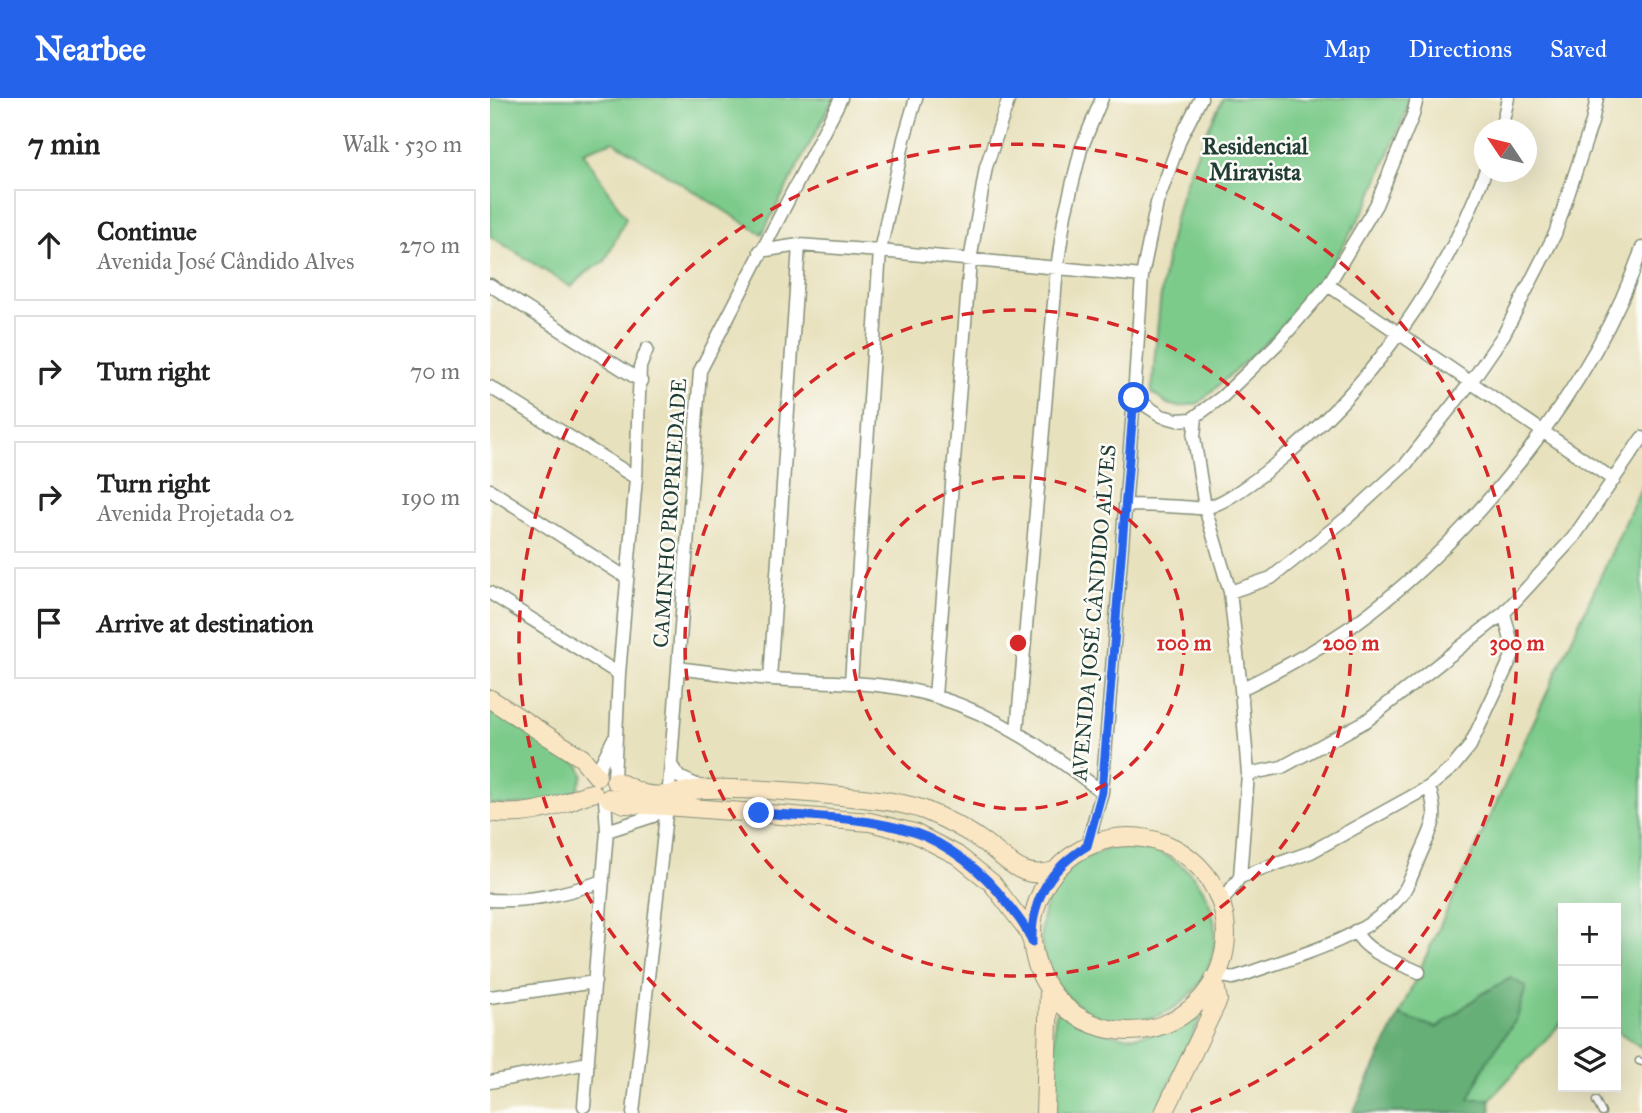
<!DOCTYPE html>
<meta charset="utf-8">
<style>
:root{--surface:#fff;--page:#f6f6f6;--text:#222;--muted:#767676;--line:#e0e0e0;--accent:#2563eb}
body{margin:0;font-family:"IM FELL Great Primer",serif;background:var(--page);color:var(--text)}
.controls{position:absolute;right:21px;bottom:21px;display:grid;overflow:hidden;border-radius:0px;box-shadow:0 7px 28px #0002}
.controls button{width:63px;height:63px;display:grid;place-items:center;padding:0;border:0;border-bottom:2px solid var(--line);background:var(--surface);color:var(--text);font:35px sans-serif}
.compass{position:absolute;left:984px;top:21px;width:63px;height:63px;border-radius:50%;background:var(--surface);box-shadow:0 7px 28px #0002;rotate:305deg}
.stop{position:absolute;width:21px;height:21px;margin:-16px;border:5px solid #2563eb;border-radius:50%;background:#fff}
.stop.end{background:#2563eb;border-color:#fff;box-shadow:0 2px 7px #0008}
.list{margin:0;padding:0;list-style:none}
h2{display:flex;justify-content:space-between;align-items:center;height:91px;margin:0;padding:0 28px;font-size:30px}
h2 small{font-size:23px;font-weight:400;color:var(--muted)}
.list li{display:grid;grid-template-columns:46px 1fr auto;gap:21px;align-items:center;box-sizing:border-box;height:112px;margin:0 14px 14px;padding:0 14px;border:2px solid var(--line);border-radius:0px}
.list b{display:block;font-size:26px;white-space:nowrap}
.list p{margin:0;font-size:23px;white-space:nowrap;color:var(--muted)}
.list em{font-size:23px;font-style:normal;color:var(--muted)}
.icon{flex:none;width:38px;height:38px;fill:none;stroke:currentColor;stroke-width:2;stroke-linecap:round;stroke-linejoin:round}
.map{position:relative;flex:none;width:1152px;height:1015px;overflow:hidden}
header{display:flex;align-items:center;gap:42px;box-sizing:border-box;height:98px;padding:0 35px;background:var(--accent);color:#fff}
header strong{font-size:33px}
nav{display:flex;gap:38px;margin-inline-start:auto;font-size:24px}
main{display:flex}
aside{flex:1;background:var(--surface)}
.map>svg:first-child{display:block}
.green{fill:#7dcb8b;stroke:#4e8460;stroke-width:2}
.forest{fill:#66af77;stroke:#427656;stroke-width:2}
.lines{fill:none;stroke-linecap:round;stroke-linejoin:round}
.lane-casing{stroke:#848f78;stroke-width:9}
.street-casing{stroke:#848f78;stroke-width:15}
.secondary-casing{stroke:#848f78;stroke-width:20}
.lane{stroke:#fff;stroke-width:6}
.street{stroke:#fff;stroke-width:12}
.secondary{stroke:#fbe6c4;stroke-width:18}
.route{stroke:#2563eb;stroke-width:9}
.ring{fill:none;stroke:#d62828;stroke-width:3.5;stroke-dasharray:12 9}
.labels{text-anchor:middle;dominant-baseline:central;stroke-width:5;stroke-linejoin:round;paint-order:stroke}
.street-label{font-size:21px;fill:#1f3d34;stroke:#fdfcf7}
.neighbourhood-label{font-size:23px;font-weight:bold;fill:#1f3d34;stroke:#fdfcf7}
.centre{fill:#d62828;stroke:#fdfcf7;stroke-width:3.5}
.ring-label{font-size:21px;text-anchor:middle;font-weight:bold;fill:#d62828;stroke:#fdfcf7;stroke-width:5;stroke-linejoin:round;paint-order:stroke}
</style>
<header>
<strong>Nearbee</strong>
<nav><a>Map</a><a>Directions</a><a>Saved</a></nav>
</header>
<main>
<aside>
<h2>7 min<small>Walk · 530 m</small></h2>
<ul class="list">
<li><svg class="icon" aria-label="ahead" viewBox="0 0 24 24"><path d="M12 20V5M6 11l6-6 6 6"/></svg><div><b>Continue</b><p>Avenida José Cândido Alves</p></div><em>270 m</em></li>
<li><svg class="icon" aria-label="right" viewBox="0 0 24 24"><path d="M7 20v-9h11M14 6l5 5-5 5"/></svg><div><b>Turn right</b></div><em>70 m</em></li>
<li><svg class="icon" aria-label="right" viewBox="0 0 24 24"><path d="M7 20v-9h11M14 6l5 5-5 5"/></svg><div><b>Turn right</b><p>Avenida Projetada 02</p></div><em>190 m</em></li>
<li><svg class="icon" aria-label="arrive" viewBox="0 0 24 24"><path d="M6 21V4h12l-3 4 3 4H6"/></svg><div><b>Arrive at destination</b></div></li>
</ul>
</aside>
<div class="map">
<svg width="1152" height="1015" viewBox="0 0 1152 1015">
<rect width="100%" height="100%" fill="#fdfcf7"/>
<filter id="ink" filterUnits="userSpaceOnUse"><feTurbulence type="fractalNoise" baseFrequency=".0143" numOctaves="2"/><feDisplacementMap in="SourceGraphic" scale="14" xChannelSelector="R" yChannelSelector="G"/><feConvolveMatrix kernelMatrix="1 2 1 2 8 2 1 2 1" color-interpolation-filters="sRGB"/></filter>
<filter id="wash" filterUnits="userSpaceOnUse"><feTurbulence type="fractalNoise" baseFrequency=".00686" numOctaves="4" result="noise"/><feDisplacementMap in="SourceGraphic" scale="28" xChannelSelector="R" yChannelSelector="G"/><feGaussianBlur stdDeviation="1.57" result="paint"/><feColorMatrix in="noise" values="0 0 0 0 0 0 0 0 0 0 0 0 0 0 0 0 0 1.4 0 .05"/><feComposite in="paint" operator="in"/></filter>
<g filter="url(#wash)">
<rect width="100%" height="100%" fill="#e8e1bd"/>
<!-- green -->
<path class="green" d="M0,0h344l-72,136 -149,-93 -30,11 43,66 -21,43 -18,11 -16,15 -81,-51z
M733,0h185l-3,16 -36,88 -47,79 -50,56 -73,66 -21,4 -11,-3 -15,-12c5,-62 9,-125 26,-185 10,-38 28,-74 45,-109z
M1152,388v562l-26,-18v-122h-53v113l-73,78 -22,1 19,-39 30,-43 -37,-23 -43,33 -38,-13z
M0,611l89,56 4,10 -6,15c-22,14 -62,17 -87,14z
M551 836a87 87 0 1 1 174 0a87 87 0 1 1-174 0Z
M707,912l6,3 -47,100h-105l4,-98 5,-4c48,32 90,36 137,-1z"/>
<!-- forest -->
<path class="forest" d="M1021,880l15,9 -9,31 -30,43 -18,38h21l1,14h-138l46,-98 38,13 43,-33z"/>
</g>
<g filter="url(#ink)">
<g class="lines">
<defs>
<path id="lane" d="M1149,963l3,1
M1106,1003l6,12"/>
<path id="street" d="M1011,32l7,-32
M270,153l39,-6 81,6 262,25
M0,187l151,96
M838,187l286,195
M0,289l146,91
M644,300l28,18 15,4 15,-1 30,-22 55,-53 51,-59 48,-80 37,-90 4,-17
M706,319l-2,20 11,71 25,84 11,97 7,85 -8,103 -19,26
M0,392l137,88
M635,407c19,0 39,1 58,2 7,0 15,2 22,1 19,-4 52,-29 68,-42 94,-75 171,-181 212,-294
M740,494l41,-14 78,-62 57,-52 65,-82 33,-48 51,-100 37,-112 5,-24
M0,495l129,81
M188,570c31,4 63,9 95,11 54,4 111,1 164,18 62,19 114,56 165,95
M280,581l29,-434
M361,584l29,-431 24,-112 12,-41
M751,591c39,-19 76,-39 111,-63 119,-86 242,-239 290,-378
M445,598l35,-435 16,-94 23,-69
M527,633l40,-463 8,-54 16,-65 21,-51
M181,667l8,12 24,11
M758,676l34,-7 84,-46 138,-108 69,-75 69,-100
M108,677l2,-9 13,-26
M124,681l5,-105 17,-196 4,-111 7,-18
M117,733l46,-15 13,-10
M597,748l15,-54 32,-394 8,-122 15,-73 24,-66 20,-39
M750,779l71,-25 118,-65 24,-20 17,-21 44,-94 -10,-39
M0,802c40,2 75,-6 113,-19
M865,833c12,23 42,31 64,41
M726,877l17,3 13,-4c51,-19 117,-33 154,-77 9,-11 15,-30 21,-44 13,-29 18,-34 8,-66
M0,899l105,-15
M0,984l98,-19
M94,1008l23,-275 -2,-32
M143,1015l36,-325 31,-417 141,-273"/>
<path id="secondary" d="M0,601l92,59 15,18
M125,683c10,3 19,10 29,13 23,5 41,-5 63,-5 48,-1 97,3 144,8 24,2 51,5 73,13 22,9 43,20 61,33 24,17 36,38 70,28
M119,700l16,6 41,2 204,16 44,11 43,22 35,28 35,46 5,12
M0,714c26,4 53,-1 77,-10 9,-3 16,-8 26,-9
M542 836a97 97 0 1 1 194 0a97 97 0 1 1-194 0Z
M555,1015l4,-123
M674,1015l54,-113 -4,-21"/>
</defs>
<!-- lane casing -->
<use href="#lane" class="lane-casing"/>
<!-- street casing -->
<use href="#street" class="street-casing"/>
<!-- secondary casing -->
<use href="#secondary" class="secondary-casing"/>
<!-- lane -->
<use href="#lane" class="lane"/>
<!-- street -->
<use href="#street" class="street"/>
<!-- secondary -->
<use href="#secondary" class="secondary"/>
</g>
</g>
<g class="lines" filter="url(#ink)">
<!-- route -->
<path class="route" d="M269,715c50,4 105,3 154,19 34,11 72,41 93,70 10,13 20,24 26,40 -1,-42 18,-74 55,-96l15,-54 32,-394"/>
</g>
<!-- distance rings -->
<g class="ring">
<circle cx="528" cy="545" r="166"/>
<circle cx="528" cy="545" r="333"/>
<path d="M357 1014A499 499 0 1 1 699 1014"/>
</g>
<g class="labels">
<!-- street labels -->
<g class="street-label">
<text transform="translate(180 415) rotate(-86)">CAMINHO PROPRIEDADE</text>
<text transform="translate(604 515) rotate(-85)">AVENIDA JOSÉ CÂNDIDO ALVES</text>
</g>
<!-- neighbourhood labels -->
<g class="neighbourhood-label">
<text x="765" y="48">Residencial<tspan x="765" dy="26">Miravista</tspan></text>
</g>
</g>
<circle cx="528" cy="545" r="10" class="centre"/>
<g class="ring-label">
<text x="694" y="552">100 m</text>
<text x="861" y="552">200 m</text>
<text x="1027" y="552">300 m</text>
</g>
</svg>
<div class="controls">
<button>+</button>
<button>−</button>
<button><svg class="icon" aria-label="layers" viewBox="0 0 24 24"><path d="M12 4l9 5-9 5-9-5zM3 14l9 5 9-5"/></svg></button>
</div>
<svg class="compass" viewBox="-18 -18 36 36"><path d="M0-13l5 13h-10z" fill="#e53935"/><path d="M0 13l5-13h-10z" fill="#767676"/></svg>
<div class="stop" style="left:644px;top:300px"></div>
<div class="stop end" style="left:269px;top:715px"></div>
</div>
</main>
